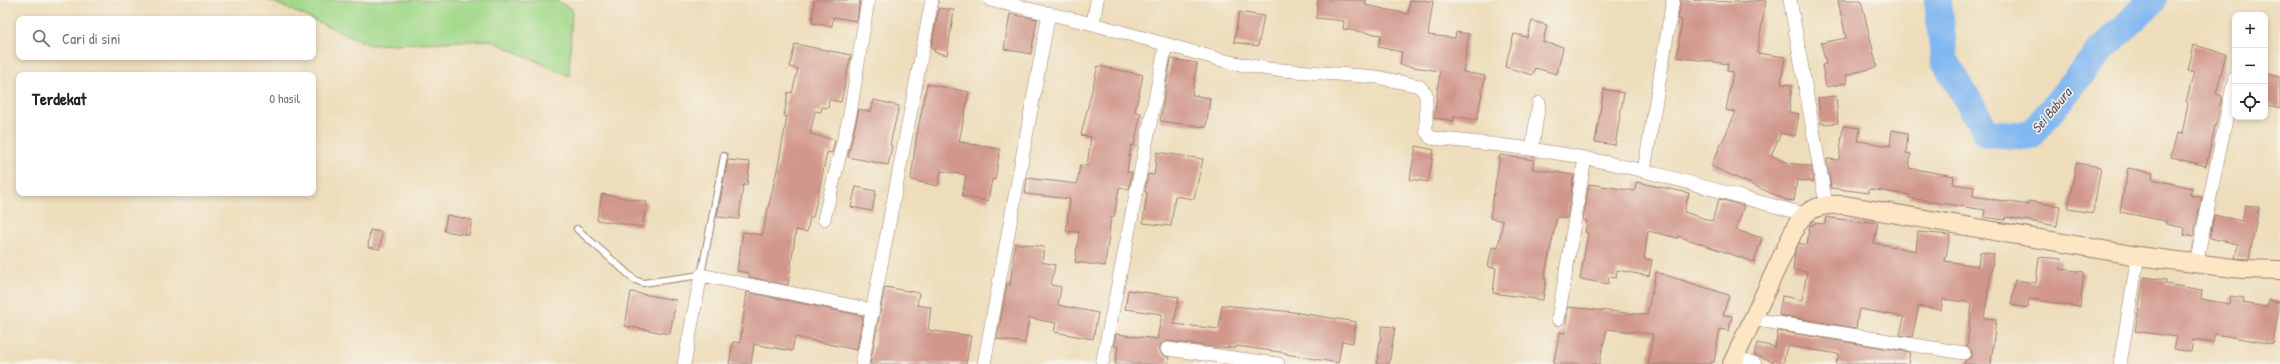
<!DOCTYPE html>
<html lang="id">
<meta charset="utf-8">
<style>
:root{--surface:#fff;--page:#f2f2f2;--text:#222;--muted:#767676;--line:#e0e0e0}
body{margin:0;font-family:"Patrick Hand",sans-serif;background:var(--page);color:var(--text)}
.controls{position:absolute;right:12px;top:12px;display:grid;overflow:hidden;border-radius:8px;box-shadow:0 2px 6px #0003}
.controls button{width:36px;height:36px;display:grid;place-items:center;padding:0;border:0;border-bottom:1px solid var(--line);background:var(--surface);color:var(--text);font:20px sans-serif}
.list{margin:0;padding:0;list-style:none}
h2{display:flex;justify-content:space-between;align-items:center;height:52px;margin:0;padding:0 16px;font-size:17px}
h2 small{font-size:13px;font-weight:400;color:var(--muted)}
.icon{flex:none;width:22px;height:22px;fill:none;stroke:currentColor;stroke-width:2;stroke-linecap:round;stroke-linejoin:round}
.map{position:relative;flex:none;width:2280px;height:364px;overflow:hidden}
.search{position:absolute;background:var(--surface);box-shadow:0 2px 6px #0003;left:16px;top:16px;width:300px;height:44px;display:flex;align-items:center;gap:10px;box-sizing:border-box;padding:0 14px;border-radius:8px;color:var(--muted);font-size:15px}
.panel{position:absolute;background:var(--surface);box-shadow:0 2px 6px #0003;left:16px;top:72px;width:300px;height:124px;border-radius:8px}
.map>svg:first-child{display:block}
.green{fill:#a2d98a;stroke:#767c5a}
.lines{fill:none;stroke-linecap:round;stroke-linejoin:round}
.river{stroke:#82b8f1;stroke-width:28}
.building{fill:#d1978c}
.service-casing{stroke:#9c7e72;stroke-width:8}
.minor-casing{stroke:#9c7e72;stroke-width:14}
.secondary-casing{stroke:#9c7e72;stroke-width:20}
.service{stroke:#fff;stroke-width:6}
.minor{stroke:#fff;stroke-width:13}
.secondary{stroke:#fce6c4;stroke-width:18}
.labels{text-anchor:middle;dominant-baseline:central;stroke-width:3;stroke-linejoin:round;paint-order:stroke}
.water-label{font-size:14px;font-style:italic;fill:#5b4d66;stroke:#f7f3e8}
</style>
<div class="map">
<svg width="2280" height="364" viewBox="0 0 2280 364">
<rect width="100%" height="100%" fill="#f7f3e8"/>
<filter id="ink" filterUnits="userSpaceOnUse"><feTurbulence type="fractalNoise" baseFrequency=".025" numOctaves="2"/><feDisplacementMap in="SourceGraphic" scale="8" xChannelSelector="R" yChannelSelector="G"/><feConvolveMatrix kernelMatrix="1 2 1 2 8 2 1 2 1" color-interpolation-filters="sRGB"/></filter>
<filter id="wash" filterUnits="userSpaceOnUse"><feTurbulence type="fractalNoise" baseFrequency=".012" numOctaves="4" result="noise"/><feDisplacementMap in="SourceGraphic" scale="16" xChannelSelector="R" yChannelSelector="G"/><feGaussianBlur stdDeviation="0.9" result="paint"/><feColorMatrix in="noise" values="0 0 0 0 0 0 0 0 0 0 0 0 0 0 0 0 0 1.4 0 .05"/><feComposite in="paint" operator="in"/></filter>
<g filter="url(#wash)">
<rect width="100%" height="100%" fill="#edddba"/>
<!-- green -->
<path class="green" d="M269,0h286l17,9 -3,67 -79,-36 -120,5z"/>
<g class="lines">
<!-- river -->
<path class="river" d="M1938,0l6,59 43,74 43,3 69,-84 54,-52"/>
</g>
<g id="blocks">
<!-- building -->
<path class="building" d="M814,0h46l-3,21 -24,-4 -1,9 -20,-3z
M1318,0h48l-1,5 43,9 2,-14 23,1 -5,34 27,3 1,-6 13,2 -6,38 22,4 -8,44 -23,-4v5l-20,-3 6,-47 -40,-6 2,-13 -24,-5 3,-12 -38,-6 1,-8 -28,-3z
M1681,0l56,2 29,-2 -9,53 28,4 -4,27 11,1 -3,27 10,2 -4,22 -14,-3 -10,22 17,8 23,3 3,16 -17,-2 -3,21 -8,-1 -75,-34 25,-54 -10,-2 7,-38 -6,-1 1,-7 -51,-7 5,-37 -4,-1z
M1838,0h23l16,67 -31,8 1,8 -21,4 -4,-22 4,-1 -5,-21 25,-5z
M939,8l15,2 -7,45 -13,-3 1,-3h-4z
M1239,12l25,4 -6,30 -24,-4z
M1010,14l27,5 -6,35 -27,-5z
M1532,21l15,4 -4,17 20,5 -6,27 -22,-6 -2,7 -28,-8 9,-33 13,3z
M795,44l56,11 -10,47 -12,-2 -1,8 -6,-1 -1,5 -6,-1 -5,23 25,6 -3,13 -5,-1 -10,48 -4,17h-3l-3,15 -11,-2 -8,55 -39,-8v-4l-12,-2 6,-39 19,3 17,-74 8,-44 -3,-1 4,-24 4,1 6,-24 -8,-2z
M2194,45l32,9 -10,40 6,2 -4,18 -12,52 -35,-9 6,-24 5,1 6,-31 -2,-1 8,-30 -6,-1z
M1171,59l26,4 -5,32 18,3 -4,29 -46,-6z
M1098,66l45,9 -8,37 6,1 -7,33 -3,-1 -4,27h5l-3,17 -10,-1 -5,29h-3l-6,49 -30,-4 4,-30 -13,-1 4,-32 -45,-5 2,-16 50,6 3,-19 7,1 4,-29 -10,-2z
M2265,73l15,4v31l-15,-4z
M927,84l42,8 -10,50 41,7 -5,31 -3,-1 -4,22 -26,-5 4,-21 -25,-4 -3,15 -27,-6 5,-41z
M1604,89l20,4 -9,52 -20,-3z
M1836,96l2,27 -17,1 -3,-26z
M874,100l25,6 -9,39 2,1 -4,19 -40,-8 11,-48 12,3z
M1843,126l17,2 -2,13 32,5 2,-16 16,3 -2,20 5,1 -2,14 45,8 -1,8 21,3 -1,9 55,9v-4l32,5 -3,20 -51,-9 -1,3 -21,-3 1,-7 -76,-12 1,-3 -41,-6v4l-38,-5 -4,-29 12,1z
M1416,146l18,4 -6,32 -18,-3z
M1157,152l46,7 -9,40 -19,-3 -4,30 -28,-3 4,-31h-2l3,-18 6,1z
M1500,155l34,5 -2,9 42,6 -7,43 -10,-1 -13,62h2l-3,21 -50,-7 3,-25 -8,-1 4,-20 6,1 5,-27 -13,-3z
M728,160l22,2 -3,23h-4l-4,34 -22,-2z
M2076,163l25,4 -8,46 -25,-4z
M2128,168l25,5 -1,6 40,9 -2,7 12,2 -9,40 -9,-2 1,-7 -19,-4v-3l-46,-9z
M1636,182l53,11 -5,19 28,9 7,-22 25,7 -8,24 26,8 -8,24 -76,-26v2l-30,-7 -4,28 8,1 -3,16 -32,-6 -1,8 -7,-1 -1,7 -28,-5 8,-46 -3,-1 2,-11 -4,-1 6,-36 46,7z
M856,187l20,4 -4,20 -21,-4z
M602,194l45,8 -5,25 -45,-7z
M2245,205l14,2 -10,52 -14,-1 3,-14 -28,-6 4,-23 28,6z
M447,215l25,5 -3,15 -25,-4z
M1826,217l39,6v-2l13,2 -4,20 42,8 2,-19 32,3 -5,26 33,5 2,-14 14,2 -10,64 12,1 -5,45h-27l1,-3 5,-3 2,-4 -1,-4 -4,-4 5,-43 -29,-4 -2,11 -22,-4 -7,31 -12,-2 4,-18 -45,-8 -3,19 -77,-13 3,-19 20,4 5,-28 -14,-2 2,-18 4,-9 8,2 3,-20h3l1,-2 11,1z
M370,230l12,2 -2,17 -12,-2z
M1015,243l29,4 -2,15 13,3 -4,20 10,2 -3,18 40,8 -5,26 -39,-7 2,-9 -27,-5 -4,25 -28,-4 10,-55 3,1z
M2039,257l23,2 -2,10 24,3 -4,35 -51,-8 -1,9 -17,-3 4,-25 21,3z
M1656,272l73,23 -6,20 9,1 -3,15 -9,-2 -6,33h-3v2h-63l5,-30 -46,-5 -8,35h-46l7,-32 5,1 3,-26 79,8z
M2144,277l22,3 -1,4 37,6 -1,9 28,5 2,-8 13,2 -1,5 24,4 2,-7 11,2 -7,42 -58,-10 -2,9 -20,-3 -2,12 -17,-3 3,-12 -42,-6z
M885,287l34,6 -2,12 14,2 -3,23 43,6 -5,28h-96z
M1128,290l51,7 -5,27 45,5 3,-24 71,7 63,10 -3,21 -11,-2 -4,22 -52,-9 1,-1 -51,-7v2l-23,-1 -45,-6 -7,3 -2,4 3,7 7,2 -1,7h-53l3,-18h-4l2,-12 41,5 5,-25 -37,-5z
M631,292l45,8 -6,34 -45,-8z
M747,292l116,24 -6,34 -62,-13 -3,14 -38,-7 -3,20h-22l4,-22 7,1z
M1382,326l13,1 -6,37h-12z
M1778,331l132,21 -2,12h-72l3,-10 -52,-8 -4,18h-11l1,-3 -19,-6 3,-12 18,4z"/>
</g>
</g>
<g filter="url(#ink)">
<use href="#blocks" fill-opacity="0" stroke="#9c7e72" stroke-width="1"/>
<g class="lines">
<defs>
<path id="service" d="M577,229l58,51 8,3 58,-8 23,-119"/>
<path id="minor" d="M990,0l103,24 136,38 39,7 109,8 42,9 7,8v37l5,7c51,5 103,10 153,20 74,14 147,37 220,56
M1790,0l36,204
M1093,24l4,-24
M1532,149l7,-46
M1644,171l29,-171
M824,219l26,-105 18,-114
M2196,264l39,-188
M1558,319l27,-161
M1752,319l212,34
M1167,349l111,15
M1735,357l20,7
M684,364l17,-89 172,35
M862,364l70,-364
M984,364l65,-351
M1102,364l64,-320
M2120,364l18,-108"/>
<path id="secondary" d="M1732,364l64,-138c11,-20 28,-22 49,-21l293,51 104,13 38,1"/>
</defs>
<!-- service casing -->
<use href="#service" class="service-casing"/>
<!-- minor casing -->
<use href="#minor" class="minor-casing"/>
<!-- secondary casing -->
<use href="#secondary" class="secondary-casing"/>
<!-- service -->
<use href="#service" class="service"/>
<!-- minor -->
<use href="#minor" class="minor"/>
<!-- secondary -->
<use href="#secondary" class="secondary"/>
</g>
</g>
<g class="labels">
<!-- water labels -->
<g class="water-label">
<text transform="translate(2051 110) rotate(-50)">Sei Babura</text>
</g>
</g>
</svg>
<div class="controls">
<button>+</button>
<button>−</button>
<button><svg class="icon" aria-label="locate" viewBox="0 0 24 24"><circle cx="12" cy="12" r="6"/><path d="M12 2v4M12 18v4M2 12h4M18 12h4"/></svg></button>
</div>
<div class="search"><svg class="icon" aria-label="search" viewBox="0 0 24 24"><circle cx="10" cy="10" r="6"/><path d="M15 15l6 6"/></svg>Cari di sini</div>
<section class="panel">
<h2>Terdekat<small>0 hasil</small></h2>
<ul class="list">
</ul>
</section>
</div>
